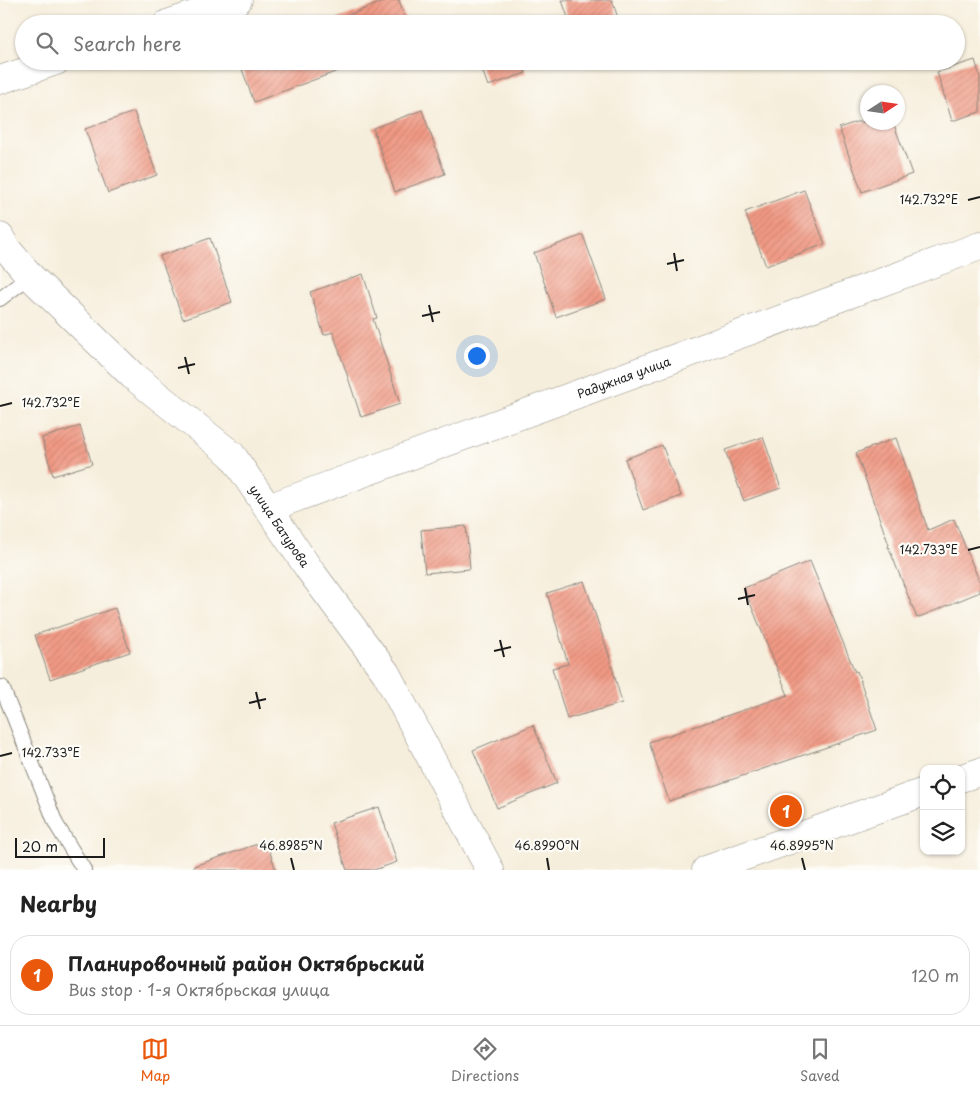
<!DOCTYPE html>
<meta charset="utf-8">
<style>
:root{--surface:#fff;--page:#f2f2f2;--text:#222;--muted:#767676;--line:#e0e0e0;--accent:#ea580c}
body{margin:0;font-family:"Playpen Sans",sans-serif;background:var(--page);color:var(--text)}
.controls{position:absolute;right:15px;bottom:15px;display:grid;overflow:hidden;border-radius:10px;box-shadow:0 1px 4px #0004}
.controls button{width:45px;height:45px;display:grid;place-items:center;padding:0;border:0;border-bottom:1px solid var(--line);background:var(--surface);color:var(--text);font:25px sans-serif}
.compass{position:absolute;left:860px;top:85px;width:45px;height:45px;border-radius:50%;background:var(--surface);box-shadow:0 1px 4px #0004;rotate:78deg}
.scale{position:absolute;left:15px;bottom:12px;width:90px;box-sizing:border-box;padding-left:5px;border:2px solid #1c1c1c;border-top:0;font-size:14px;line-height:18px;white-space:nowrap;color:#1c1c1c;-webkit-text-stroke:4px #fdfcf7;paint-order:stroke}
.you{position:absolute;left:476px;top:355px;width:18px;height:18px;margin:-12px;border:4px solid #fff;border-radius:50%;background:#1a73e8;box-shadow:0 0 0 8px #1a73e833}
.badge{display:grid;place-items:center;width:32px;height:32px;border-radius:50%;background:var(--accent);color:#fff;font-size:16px;font-weight:700}
.pin{position:absolute;translate:-50% -50%;border:2px solid #fff;box-shadow:0 1px 5px #0006}
.list{margin:0;padding:0;list-style:none}
h2{display:flex;justify-content:space-between;align-items:center;height:65px;margin:0;padding:0 20px;font-size:21px}
h2 small{font-size:16px;font-weight:400;color:var(--muted)}
.list li{display:grid;grid-template-columns:32px 1fr auto;gap:15px;align-items:center;box-sizing:border-box;height:80px;margin:0 10px 10px;padding:0 10px;border:1px solid var(--line);border-radius:20px}
.list b{display:block;font-size:19px;white-space:nowrap}
.list p{margin:0;font-size:16px;white-space:nowrap;color:var(--muted)}
.list em{font-size:16px;font-style:normal;color:var(--muted)}
.icon{flex:none;width:28px;height:28px;fill:none;stroke:currentColor;stroke-width:2;stroke-linecap:round;stroke-linejoin:round}
.map{position:relative;flex:none;width:980px;height:870px;overflow:hidden}
.search{position:absolute;background:var(--surface);box-shadow:0 1px 4px #0004;left:15px;right:15px;top:15px;height:55px;display:flex;align-items:center;gap:12px;box-sizing:border-box;padding:0 18px;border-radius:28px;color:var(--muted);font-size:19px}
.sheet{height:155px;background:var(--surface)}
nav{display:flex;justify-content:space-around;align-items:center;box-sizing:border-box;height:70px;border-top:1px solid var(--line);background:var(--surface);font-size:14px;color:var(--muted)}
nav a{display:grid;justify-items:center;gap:2px}
nav .on{color:var(--accent)}
.map>svg:first-child{display:block}
.building{fill:url(#building-hatch)}
.lines{fill:none;stroke-linecap:round;stroke-linejoin:round}
.service-casing{stroke:#89857c;stroke-width:16}
.minor-casing{stroke:#89857c;stroke-width:29}
.tertiary-casing{stroke:#89857c;stroke-width:29}
.service{stroke:#fff;stroke-width:14}
.minor{stroke:#fff;stroke-width:28}
.tertiary{stroke:#fff;stroke-width:28}
.ticks{fill:none;stroke:#1c1c1c;stroke-width:2}
.labels{text-anchor:middle;dominant-baseline:central;stroke-width:4.5;stroke-linejoin:round;paint-order:stroke}
.street-label{font-size:12px;fill:#1c1c1c;stroke:#fdfcf7}
.ticks-label{font-size:12px;text-anchor:middle;fill:#1c1c1c;stroke:#fdfcf7;stroke-width:4.5;stroke-linejoin:round;paint-order:stroke}
</style>
<div class="map">
<svg width="980" height="870" viewBox="0 0 980 870">
<defs>
<pattern id="building-hatch" width="6" height="6" patternUnits="userSpaceOnUse" patternTransform="scale(1.25)"><rect width="6" height="6" fill="#f09984"/><path d="M-1 1l2-2M0 6l6-6M5 7l2-2" fill="none" stroke="#cd8371"/></pattern>
</defs>
<rect width="100%" height="100%" fill="#fdfcf7"/>
<filter id="ink" filterUnits="userSpaceOnUse"><feTurbulence type="fractalNoise" baseFrequency=".02" numOctaves="2"/><feDisplacementMap in="SourceGraphic" scale="10" xChannelSelector="R" yChannelSelector="G"/><feConvolveMatrix kernelMatrix="1 2 1 2 8 2 1 2 1" color-interpolation-filters="sRGB"/></filter>
<filter id="wash" filterUnits="userSpaceOnUse"><feTurbulence type="fractalNoise" baseFrequency=".0096" numOctaves="4" result="noise"/><feDisplacementMap in="SourceGraphic" scale="20" xChannelSelector="R" yChannelSelector="G"/><feGaussianBlur stdDeviation="1.12" result="paint"/><feColorMatrix in="noise" values="0 0 0 0 0 0 0 0 0 0 0 0 0 0 0 0 0 1.4 0 .05"/><feComposite in="paint" operator="in"/></filter>
<g filter="url(#wash)">
<rect width="100%" height="100%" fill="#f6eedc"/>
<g id="blocks">
<!-- building -->
<path class="building" d="M388,0h11l8,24h-83z
M562,0h50l8,24h-50z
M975,60l5,17v35l-28,9 -15,-49z
M239,61h126l-111,41z
M479,61h43l4,12 -38,13z
M422,110l23,64 -50,18 -22,-64z
M134,112l23,63 -49,18 -23,-64z
M856,122h37l19,52 -50,18 -23,-64z
M804,190l21,54 -59,22 -21,-54z
M583,235l23,64 -50,18 -22,-64z
M210,238l22,64 -49,17 -23,-63z
M363,274l14,44 -4,1 27,85 -39,13 -28,-85 -9,3 -14,-43z
M80,426l12,38 -39,12 -11,-38z
M763,437l18,51 -37,13 -19,-51z
M896,438l32,92 26,-11 26,64v9l-63,26 -29,-72 1,-1 -33,-92z
M662,445l19,51 -38,14 -18,-51z
M466,526l4,43 -45,4 -4,-43z
M810,561l45,111 2,-1 20,59 -208,71 -20,-59 139,-47 -44,-107z
M584,581l24,71 14,51 -55,16 -15,-51 16,-4 -21,-71z
M115,608l15,44 -80,27 -15,-44z
M533,725l24,58 -60,25 -24,-58z
M379,807l18,55 -23,8h-27l-16,-47z
M266,841l10,29h-82v-4z"/>
</g>
</g>
<g filter="url(#ink)">
<use href="#blocks" fill-opacity="0" stroke="#89857c" stroke-width="1"/>
<g class="lines">
<defs>
<path id="service" d="M0,299l30,-23
M2,687l54,137 28,46"/>
<g id="minor">
<path d="M167,24l71,-24"/>
<path d="M0,80l56,-19"/>
<path id="s1" d="M0,237l6,11 24,28 103,100 99,79 77,114 77,104 104,197"/>
<path id="s2" d="M268,508l712,-262"/>
</g>
<path id="tertiary" d="M961,778l19,-6
M706,870l218,-78"/>
</defs>
<!-- service casing -->
<use href="#service" class="service-casing"/>
<!-- minor casing -->
<use href="#minor" class="minor-casing"/>
<!-- tertiary casing -->
<use href="#tertiary" class="tertiary-casing"/>
<!-- service -->
<use href="#service" class="service"/>
<!-- minor -->
<use href="#minor" class="minor"/>
<!-- tertiary -->
<use href="#tertiary" class="tertiary"/>
</g>
</g>
<!-- ticks -->
<path class="ticks" d="M968,200l12,-3M674,253l3,18M667,264l17,-4M429,305l4,17M422,316l18,-4M185,357l4,17M178,368l17,-4M0,406l12,-3M968,550l12,-3M745,588l3,17M738,599l17,-4M500,640l4,17M494,651l17,-4M256,692l4,17M249,703l17,-4M0,756l12,-3M291,858l3,12M547,858l2,12M802,858l3,12"/>
<g class="labels">
<!-- street labels -->
<g class="street-label">
<text stroke="none"><textPath href="#s2" startOffset="379">Радужная улица</textPath></text>
<text stroke="none"><textPath href="#s1" startOffset="405">улица Батурова</textPath></text>
</g>
</g>
<g class="ticks-label">
<text x="929" y="204">142.732°E</text>
<text x="51" y="407">142.732°E</text>
<text x="929" y="554">142.733°E</text>
<text x="51" y="757">142.733°E</text>
<text x="291" y="850">46.8985°N</text>
<text x="547" y="850">46.8990°N</text>
<text x="802" y="850">46.8995°N</text>
</g>
</svg>
<div class="controls">
<button><svg class="icon" aria-label="locate" viewBox="0 0 24 24"><circle cx="12" cy="12" r="6"/><path d="M12 2v4M12 18v4M2 12h4M18 12h4"/></svg></button>
<button><svg class="icon" aria-label="layers" viewBox="0 0 24 24"><path d="M12 4l9 5-9 5-9-5zM3 14l9 5 9-5"/></svg></button>
</div>
<svg class="compass" viewBox="-18 -18 36 36"><path d="M0-13l5 13h-10z" fill="#e53935"/><path d="M0 13l5-13h-10z" fill="#767676"/></svg>
<div class="scale">20 m</div>
<div class="you"></div>
<div class="pin badge" style="left:786px;top:811px">1</div>
<div class="search"><svg class="icon" aria-label="search" viewBox="0 0 24 24"><circle cx="10" cy="10" r="6"/><path d="M15 15l6 6"/></svg>Search here</div>
</div>
<section class="sheet">
<h2>Nearby<small></small></h2>
<ul class="list">
<li><span class="badge">1</span><div><b>Планировочный район Октябрьский</b><p>Bus stop · 1-я Октябрьская улица</p></div><em>120 m</em></li>
</ul>
</section>
<nav>
<a class="on"><svg class="icon" aria-label="map" viewBox="0 0 24 24"><path d="M3 6l6-2 6 2 6-2v14l-6 2-6-2-6 2zM9 4v14M15 6v14"/></svg>Map</a>
<a><svg class="icon" aria-label="directions" viewBox="0 0 24 24"><path d="M12 3l9 9-9 9-9-9zM9 14v-3h6M13 9l2 2-2 2"/></svg>Directions</a>
<a><svg class="icon" aria-label="saved" viewBox="0 0 24 24"><path d="M7 4h10v16l-5-4-5 4z"/></svg>Saved</a>
</nav>
